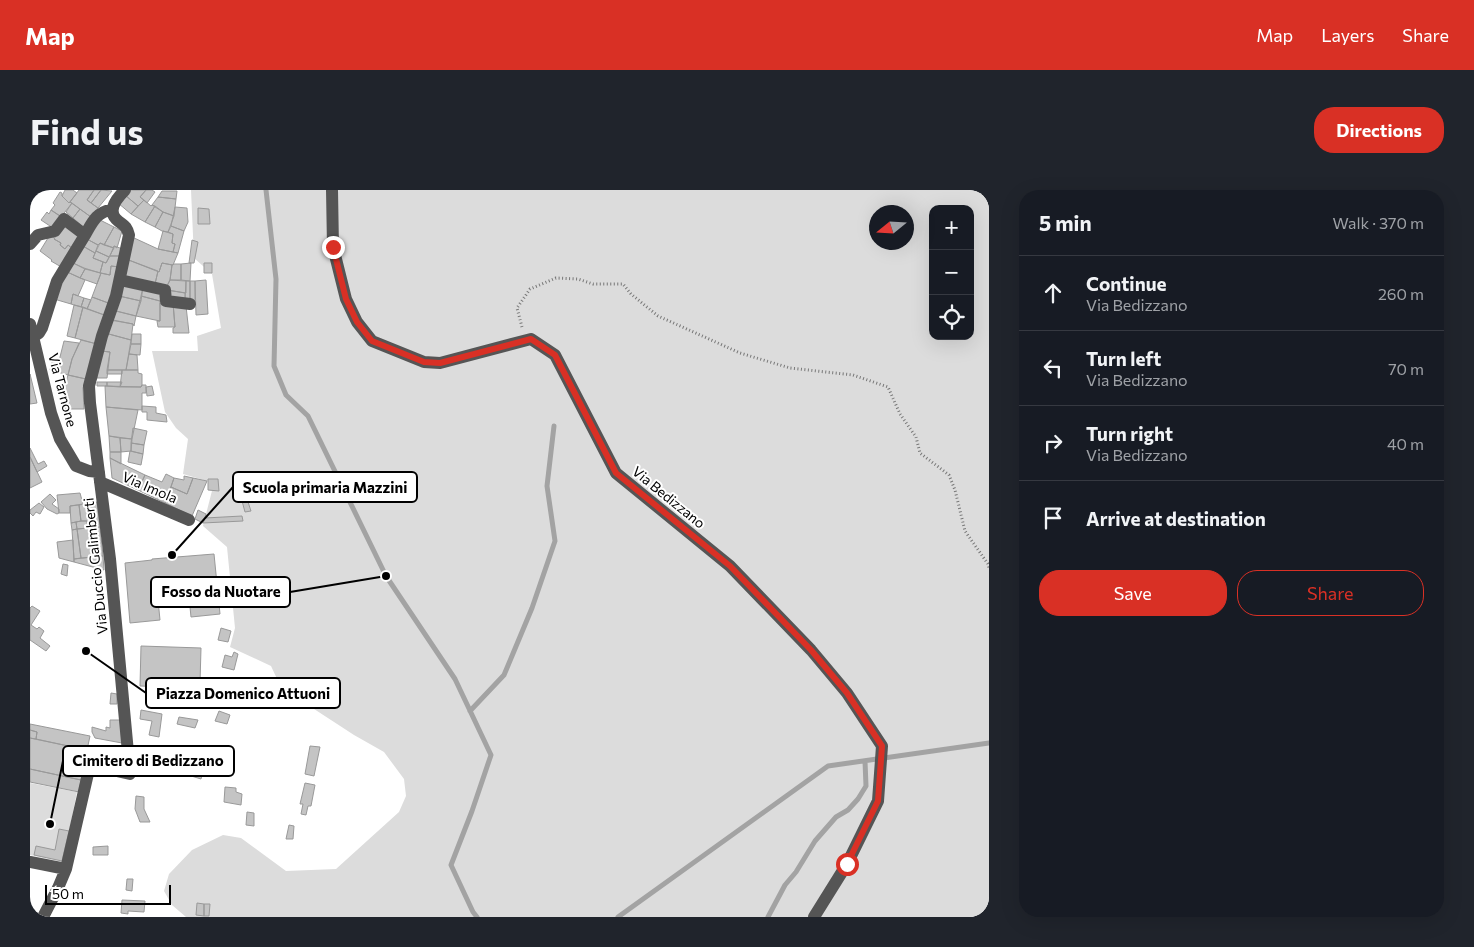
<!DOCTYPE html>
<meta charset="utf-8">
<style>
:root{--surface:#171b24;--page:#20242c;--text:#f1f3f6;--muted:#9ea1a6;--line:#363941;--accent:#d93025}
body{margin:0;font-family:Commissioner,sans-serif;background:var(--page);color:var(--text)}
.controls{position:absolute;right:15px;top:15px;display:grid;overflow:hidden;border-radius:10px;box-shadow:0 5px 20px #0002}
.controls button{width:45px;height:45px;display:grid;place-items:center;padding:0;border:0;border-bottom:1px solid var(--line);background:var(--surface);color:var(--text);font:25px sans-serif}
.compass{position:absolute;left:839px;top:15px;width:45px;height:45px;border-radius:50%;background:var(--surface);box-shadow:0 5px 20px #0002;rotate:252deg}
.scale{position:absolute;left:15px;bottom:12px;width:126px;box-sizing:border-box;padding-left:5px;border:2px solid #000;border-top:0;font-size:14px;line-height:18px;white-space:nowrap;color:#000;-webkit-text-stroke:4px #fff;paint-order:stroke}
.stop{position:absolute;width:15px;height:15px;margin:-11px;border:4px solid #d93025;border-radius:50%;background:#fff}
.stop.end{background:#d93025;border-color:#fff;box-shadow:0 1px 5px #0008}
.list{margin:0;padding:0;list-style:none}
h2{display:flex;justify-content:space-between;align-items:center;height:65px;margin:0;padding:0 20px;font-size:21px}
h2 small{font-size:16px;font-weight:400;color:var(--muted)}
.list li{display:grid;grid-template-columns:32px 1fr auto;gap:15px;align-items:center;box-sizing:border-box;height:75px;padding:0 20px;border-top:1px solid var(--line)}
.list b{display:block;font-size:19px;white-space:nowrap}
.list p{margin:0;font-size:16px;white-space:nowrap;color:var(--muted)}
.list em{font-size:16px;font-style:normal;color:var(--muted)}
.actions{display:flex;gap:10px;padding:15px 20px}
.actions a{flex:1;padding:11px 0;border:1px solid var(--accent);border-radius:20px;text-align:center;font-size:18px;color:var(--accent)}
.actions .main{background:var(--accent);color:#fff}
.icon{flex:none;width:28px;height:28px;fill:none;stroke:currentColor;stroke-width:2;stroke-linecap:round;stroke-linejoin:round}
.map{position:relative;flex:none;width:959px;height:727px;overflow:hidden;border-radius:20px}
header{display:flex;align-items:center;gap:30px;box-sizing:border-box;height:70px;padding:0 25px;background:var(--accent);color:#fff}
header strong{font-size:24px}
nav{display:flex;gap:28px;margin-inline-start:auto;font-size:18px}
.intro{display:flex;align-items:center;justify-content:space-between;box-sizing:border-box;height:120px;padding:0 30px}
h1{margin:0;font-size:35px}
.button{padding:12px 22px;border-radius:20px;background:var(--accent);color:#fff;font-size:18px;font-weight:700}
main{display:flex;gap:30px;padding:0 30px}
aside{flex:1;background:var(--surface);border-radius:20px;box-shadow:0 5px 20px #0002}
.map>svg:first-child{display:block}
.green{fill:#dcdcdc;fill-rule:evenodd}
.lines{fill:none;stroke-linecap:round;stroke-linejoin:round}
.stream{stroke:#a3a3a3;stroke-width:5}
.building{fill:#c4c4c4;stroke:#999}
.path{stroke:#777;stroke-width:3;stroke-dasharray:1 2.5;stroke-linecap:butt}
.minor{stroke:#555;stroke-width:12}
.route{stroke:#d93025;stroke-width:6}
.labels{text-anchor:middle;dominant-baseline:central;stroke-width:4;stroke-linejoin:round;paint-order:stroke}
.street-label{font-size:14px;fill:#000;stroke:#fff}
.leader{fill:none;stroke:#000;stroke-width:2}
.callout-dot{fill:#000;stroke:#fff;stroke-width:2}
.callout{fill:#fff;stroke:#000;stroke-width:2}
.callout-label{font-size:15px;text-anchor:middle;font-weight:bold;fill:#000}
</style>
<header>
<strong>Map</strong>
<nav><a>Map</a><a>Layers</a><a>Share</a></nav>
</header>
<div class="intro"><h1>Find us</h1><a class="button">Directions</a></div>
<main>
<div class="map">
<svg width="959" height="727" viewBox="0 0 959 727">
<rect width="100%" height="100%" fill="#fff"/>
<!-- green -->
<path class="green" d="M161,0h798v727h-803l-14,-12 -8,-14 5,-17 23,-24 31,-15 18,3 45,33 50,-2 63,-57 7,-16 -2,-17 -20,-27 -30,-17 -63,-41 -13,-13 -7,-15 -41,-19 5,-19 -8,-81 -24,-21 11,-43 -31,-9 5,-35 -12,-11 -11,-16 -13,-61h46l-1,-15 24,-8 -9,-54 -18,-16zM903,19h37v127h-37zM846,22h30v30h-30z
M0,593l47,9 -14,70 -33,-7z"/>
<g class="lines">
<!-- stream -->
<path class="stream" d="M236,0l10,89 -2,87 12,29 22,21 78,160 69,103 36,76 -19,56 -21,54 22,47 4,5
M440,521l34,-36 28,-67 23,-67 -8,-55 7,-60
M588,727l210,-151 161,-23
M738,727l17,-32 11,-13 19,-31 21,-24 12,-7 10,-11 8,-13 -1,-25"/>
</g>
<!-- building -->
<path class="building" d="M35,0h8l4,3 -8,10 -7,-7z
M49,0h15l-7,10 11,8 -7,9 -21,-15z
M64,0h7l-10,13 -4,-3z
M71,0l11,1 -14,17 -7,-5z
M99,0h17l-6,7 4,3 -6,6 -13,-11z
M116,0h6l3,2 -8,11 -7,-6z
M132,1h15l-1,8 -18,-2z
M30,2l2,1v3l7,7 1,-1 2,1 -11,14 -10,-7 4,-5 -2,-2z
M95,5l13,11 -7,8 -13,-11z
M128,7l18,2 -2,17 -11,-4 -11,-7z
M114,10l7,6 1,-1 3,1 -10,16 -14,-8z
M42,13l8,6 -7,9 -7,-6z
M125,16l8,6 -8,15 -10,-5z
M145,17l12,1 1,14 -4,9 -13,-5z
M168,18l11,1 1,15h-12z
M50,19l11,8 -8,10 -10,-9z
M21,20l11,7 -9,11 -12,-8 6,-8 2,2z
M133,22l11,4 -6,16 -6,-1 -7,-4z
M68,29l16,8 -10,18 -4,-2 -2,2 -13,-7z
M35,33l18,13 -10,13 -5,-4 -3,4 -5,-4 1,-2 -7,-4z
M141,36l13,5 -6,22 -5,-1 2,-8 -3,-1 1,-9 -5,-2z
M84,37l8,4 -5,17 -3,-2v2l-10,-3z
M133,41l10,3 -1,9 3,1 -2,8 -15,-3z
M22,47l3,1 -1,1 7,4 -1,2 5,4 3,-4 5,4 -10,19 -12,-7 1,-1 -12,-9 8,-13z
M102,47l26,12 20,4 -5,12 -11,-2 -3,9 -33,-13z
M55,48l13,7 -3,8 -14,-8z
M162,50l6,2 -4,21h-5z
M70,53l14,5 -5,9 -13,-6z
M51,55l14,8 -2,5 10,4 -3,11 -16,-5 -13,-6z
M84,56l9,3 -1,7h-12z
M66,61l13,6 -3,6 -13,-5z
M80,66h12l-3,11 -8,-1 -1,9 -10,-2 3,-11 3,1z
M96,69l32,12 -3,13 -33,-8z
M41,72l14,7 -5,9 -15,-7z
M132,73l10,2 -2,15 -3,6 -12,-2 3,-13 1,1z
M161,73l-1,18 -9,-1v-16z
M174,73h8v10h-8z
M144,74h7v16h-11l2,-15z
M81,76l8,1 -8,37 -19,-7 9,-24 9,2z
M55,79l16,4 -4,11 -17,-6z
M35,81l20,9 -7,16 -5,-2 -2,10 -17,-5z
M140,90l16,1v12l-19,-3v-4z
M176,90l2,34 -12,1 -1,-34z
M156,91h4v21h-5z
M160,91h5v21h-5z
M93,93l20,4 -2,14 -22,-5z
M113,97l19,5 -2,9 -19,-5z
M137,100l18,3v9l-17,-2z
M43,104l11,4 -3,9 -10,-3z
M89,106l22,5 -5,15 -20,-5z
M111,106l19,5v20l-24,-5z
M62,107l19,7 -4,12 -20,-7z
M54,108l7,2 -4,9 -6,-2z
M130,113h13l2,24h-17l-1,-6h3z
M143,113l13,3 3,27h-16v-5l2,-1z
M44,115l9,2 -8,31 -8,-2z
M53,117l24,9 -10,28 -22,-6z
M86,121l20,5 -2,10 -1,-2 -20,-4z
M80,130l23,4 -2,16 -26,-7z
M75,143l26,7 -5,30h-19l3,-18 -9,-1z
M102,144h9v10h-10z
M51,150l16,4 -11,35 -18,-4 4,-16z
M34,151l15,2 -7,16 -4,16 -18,-5 3,-11 6,2z
M101,154h10l-1,11 -11,-1z
M71,161l9,1 -3,26h-10z
M99,164l8,1 1,15h-12z
M77,180h15v4h-15z
M92,180h16v3l4,1v11l-1,2h-21z
M0,184l7,29 -7,1z
M38,185l18,4 -3,9 1,21h-19l-1,-20z
M67,192h10v4h-10z
M77,192h15l-2,5 -13,-1z
M112,195h4v8h-4v17l-36,-3 -1,-21 36,1z
M122,196l2,9 -7,1 -1,-9z
M112,216l14,1v6l10,2 1,7 -20,-2v-8h-5z
M76,217l32,3 -6,29 -23,-3z
M103,238l14,3 -3,14 -13,-2z
M79,246l11,2 1,14h-11z
M90,248l12,1 -1,12 -10,1z
M101,253l13,2 -1,9 -12,-3z
M0,258l8,16 6,-3 3,5 -10,6 -7,-15z
M100,261l13,3 -2,11 -13,-3z
M80,262h11v12l-11,-6z
M0,267l12,25 -12,6z
M80,268l35,17 -7,15 -26,-12z
M136,284l8,4 -9,25 -27,-13 7,-15 17,7z
M154,286l9,2 -6,16 -16,-7 3,-9 10,2z
M163,288l14,3 -15,35 -27,-13 6,-16 16,7z
M178,289h10l1,12 -11,-1z
M212,294l9,27 -6,1 -7,-26z
M50,303l3,11 -13,2v7h-11l-2,-18z
M20,304l6,6 -4,4 7,5v4l-2,1 -10,-5 -6,-7z
M67,312l3,25 -12,1 -1,-7h-6l-2,-16z
M9,313l5,4 -4,7 -4,-2 -3,4 -3,-3v-3z
M49,315l2,16 -10,2 -1,-17z
M168,320l8,4 -3,9 -8,-4z
M212,326l1,5 -40,2 2,-5z
M51,331h6l1,7 -11,1 -1,-7z
M46,332l1,7 -5,1 -1,-7z
M70,337l3,29 -22,2 -4,-29z
M47,339l4,29 -7,1 -2,-29z
M43,350l1,22 -15,-4 -2,-16z
M184,364l6,60 -29,3 -3,-30 -31,3 3,30 -30,3 -5,-60 27,-3v-1z
M73,366l1,14 -30,-8v-3z
M33,374l5,1 -1,11 -6,-2z
M2,416l8,5 -9,14 6,4 2,-2 5,4 -4,7 10,8 -4,5 -16,-11v-32z
M191,438l10,3 -3,11 -10,-2z
M111,456l60,2 -1,35 -31,-1 1,5 -30,-1z
M204,462l4,2 -4,16 -12,-3 3,-12 7,2z
M81,503l6,1v10h-7z
M111,520l21,4 -3,23 -10,-2 3,-14 -12,-2z
M189,521l11,4 -3,9 -12,-3z
M149,527l19,3 -3,8 -18,-4z
M80,530h10l2,23 -27,-5 -3,-6v-5l14,4v-4l4,1z
M0,534l60,12 -3,14 -51,-11 1,-7 -7,-2z
M0,540l7,2 -1,7 -6,-1z
M0,548l57,12 -6,30 -51,-11z
M280,556l10,1 -6,29 -9,-2z
M165,574l1,5 7,2 -2,8 -13,-4 1,-10z
M0,579l51,11 -2,12 -49,-10z
M275,593l10,2 -4,21h-3l-2,9 -5,-1 2,-10h-3z
M195,597l11,1v4l6,2 -1,11 -17,-3z
M106,606l8,1v12l6,13h-10l-5,-13z
M217,622l7,1v13l-8,-1z
M259,635l5,1 -1,13h-7z
M29,639l10,2 -7,30 -28,-6 2,-9 19,4z
M78,656v9h-15v-8z
M97,689h6l-1,12 -6,-1z
M92,710l23,1 -1,11 -16,-1v3l-7,-1z
M167,713l7,1v12l-8,-1z
M174,714h6l-1,12h-5z"/>
<g class="lines">
<!-- path -->
<path class="path" d="M492,137l-5,-19 13,-19 26,-11 22,1 15,5h30l8,10 27,22 82,37 50,15 63,7 35,12 12,27 16,23 4,16 29,22 6,15 10,41 23,33 1,4"/>
<!-- minor -->
<path class="minor" d="M302,0l1,57 13,52 11,23 15,19 52,21 16,1 91,-24 24,16 61,118 114,93 81,84 36,43 35,53 -4,55 -31,63 -33,53
M0,54l8,-9 17,-4 9,-12 21,16c8,-14 11,-22 27,-26
M90,90l45,10 1,11 24,3
M0,134l21,89 9,26 16,27 13,5 10,1
M0,149l9,-6 3,-5 15,-47 28,-46
M70,292l89,38
M0,672l36,7
M13,727l15,-29 8,-19 24,-104 40,9 -20,-215 -20,-156 -1,-17 13,-50 14,-40 13,-61c-3,-11 -6,-9 -13,-16 -9,-9 2,-22 9,-29"/>
</g>
<g class="lines">
<!-- route -->
<path class="route" d="M303,57l13,52 11,23 15,19 52,21 16,1 91,-24 24,16 61,118 114,93 81,84 36,43 35,53 -4,55 -31,63"/>
</g>
<g class="labels">
<!-- street labels -->
<g class="street-label">
<text transform="translate(33 200) rotate(75)">Via Tarnone</text>
<text transform="translate(120 297) rotate(23)">Via Imola</text>
<text transform="translate(639 307) rotate(39)">Via Bedizzano</text>
<text transform="translate(65 376) rotate(-96)">Via Duccio Galimberti</text>
</g>
</g>
<!-- callouts -->
<path class="leader" d="M142 365L203 297M356 386L260 402M56 461L116 503M20 634L33 571"/>
<g class="callout-dot">
<circle cx="142" cy="365" r="5"/>
<circle cx="356" cy="386" r="5"/>
<circle cx="56" cy="461" r="5"/>
<circle cx="20" cy="634" r="5"/>
</g>
<g class="callout">
<rect x="203" y="282" width="184" height="30" rx="5"/>
<rect x="121" y="387" width="139" height="30" rx="5"/>
<rect x="116" y="488" width="194" height="30" rx="5"/>
<rect x="33" y="556" width="171" height="30" rx="5"/>
</g>
<g class="callout-label">
<text x="295" y="303">Scuola primaria Mazzini</text>
<text x="191" y="407">Fosso da Nuotare</text>
<text x="213" y="509">Piazza Domenico Attuoni</text>
<text x="118" y="576">Cimitero di Bedizzano</text>
</g>
</svg>
<div class="controls">
<button>+</button>
<button>−</button>
<button><svg class="icon" aria-label="locate" viewBox="0 0 24 24"><circle cx="12" cy="12" r="6"/><path d="M12 2v4M12 18v4M2 12h4M18 12h4"/></svg></button>
</div>
<svg class="compass" viewBox="-18 -18 36 36"><path d="M0-13l5 13h-10z" fill="#e53935"/><path d="M0 13l5-13h-10z" fill="#9ea1a6"/></svg>
<div class="scale">50 m</div>
<div class="stop" style="left:817px;top:674px"></div>
<div class="stop end" style="left:303px;top:57px"></div>
</div>
<aside>
<h2>5 min<small>Walk · 370 m</small></h2>
<ul class="list">
<li><svg class="icon" aria-label="ahead" viewBox="0 0 24 24"><path d="M12 20V5M6 11l6-6 6 6"/></svg><div><b>Continue</b><p>Via Bedizzano</p></div><em>260 m</em></li>
<li><svg class="icon" aria-label="left" viewBox="0 0 24 24"><path d="M17 20v-9H6M10 6l-5 5 5 5"/></svg><div><b>Turn left</b><p>Via Bedizzano</p></div><em>70 m</em></li>
<li><svg class="icon" aria-label="right" viewBox="0 0 24 24"><path d="M7 20v-9h11M14 6l5 5-5 5"/></svg><div><b>Turn right</b><p>Via Bedizzano</p></div><em>40 m</em></li>
<li><svg class="icon" aria-label="arrive" viewBox="0 0 24 24"><path d="M6 21V4h12l-3 4 3 4H6"/></svg><div><b>Arrive at destination</b></div></li>
</ul>
<div class="actions"><a class="main">Save</a><a>Share</a></div>
</aside>
</main>
